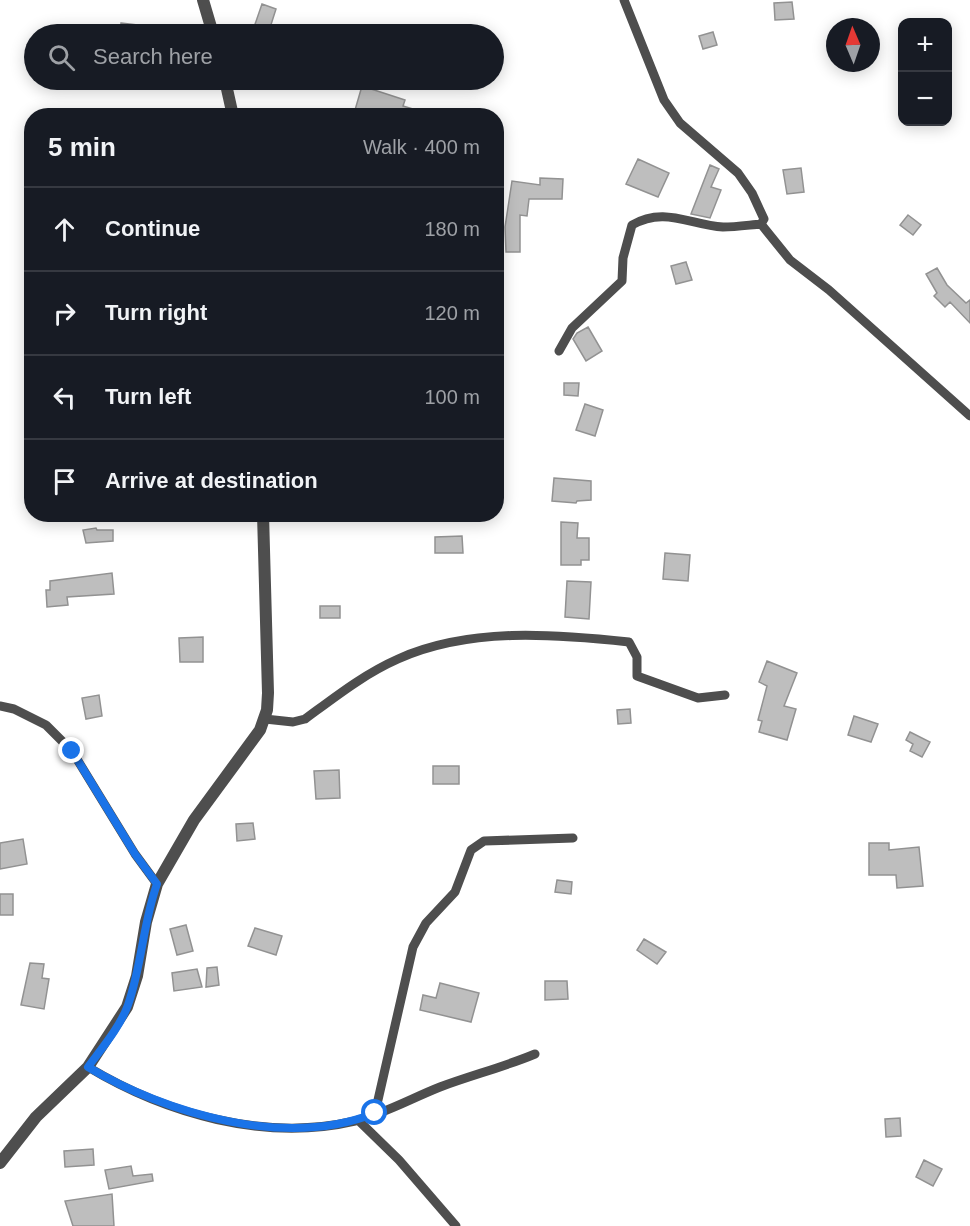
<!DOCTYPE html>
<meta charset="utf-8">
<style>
:root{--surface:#171b24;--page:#242831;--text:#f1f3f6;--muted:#9ea1a6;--line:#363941}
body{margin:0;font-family:Arial,sans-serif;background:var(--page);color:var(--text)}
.controls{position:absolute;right:18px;top:18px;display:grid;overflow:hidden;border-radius:12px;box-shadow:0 3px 15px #0003}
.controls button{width:54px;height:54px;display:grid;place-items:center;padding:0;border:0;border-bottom:2px solid var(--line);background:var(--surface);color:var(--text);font:30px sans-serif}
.compass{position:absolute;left:826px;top:18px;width:54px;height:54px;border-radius:50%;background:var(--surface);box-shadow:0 3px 15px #0003;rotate:358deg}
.stop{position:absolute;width:18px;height:18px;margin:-14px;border:4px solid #1a73e8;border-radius:50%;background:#fff}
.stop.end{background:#1a73e8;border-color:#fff;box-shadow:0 2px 6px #0008}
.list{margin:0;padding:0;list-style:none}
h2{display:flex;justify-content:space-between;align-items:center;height:78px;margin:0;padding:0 24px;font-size:26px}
h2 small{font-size:20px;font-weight:400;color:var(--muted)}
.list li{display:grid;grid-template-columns:39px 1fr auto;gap:18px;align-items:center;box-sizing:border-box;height:84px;padding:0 24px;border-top:2px solid var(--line)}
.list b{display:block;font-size:22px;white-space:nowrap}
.list em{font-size:20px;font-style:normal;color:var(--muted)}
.icon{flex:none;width:33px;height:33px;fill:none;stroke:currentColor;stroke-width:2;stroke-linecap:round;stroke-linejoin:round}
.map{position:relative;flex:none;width:970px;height:1226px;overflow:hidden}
.search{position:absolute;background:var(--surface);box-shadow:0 3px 15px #0003;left:24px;top:24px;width:480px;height:66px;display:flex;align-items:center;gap:15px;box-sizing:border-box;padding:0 21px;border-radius:33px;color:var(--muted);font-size:22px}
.panel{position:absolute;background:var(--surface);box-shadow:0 3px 15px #0003;left:24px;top:108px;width:480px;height:414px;border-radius:24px}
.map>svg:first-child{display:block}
.building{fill:#bebebe;stroke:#929292;stroke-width:1.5}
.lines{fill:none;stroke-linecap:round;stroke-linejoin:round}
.minor{stroke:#4e4e4e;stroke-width:9}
.tertiary{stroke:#4e4e4e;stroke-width:12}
.route{stroke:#1a73e8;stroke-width:8}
</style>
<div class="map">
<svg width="970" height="1226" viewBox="0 0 970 1226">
<rect width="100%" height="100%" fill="#fff"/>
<!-- building -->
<path class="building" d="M792,2l2,17 -19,1 -1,-17z
M262,4l14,5 -8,25 -16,-1z
M121,23l50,6v5h-51z
M713,32l4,13 -14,4 -4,-13z
M362,86l43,14 -2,6 23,7 -1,3h-54l-16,-6z
M638,159l31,14 -11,24 -32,-13z
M710,165l9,4 -8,18 10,3 -11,28 -19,-4z
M801,168l3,24 -17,2 -4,-24z
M540,178l23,1 -1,20h-33l-2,17 -7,-1v37h-14l-1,-25 7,-46 28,4z
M908,215l13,10 -8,10 -13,-10z
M686,262l6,18 -16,4 -5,-18z
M937,268l10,17 19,18 4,-3v23l-20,-21 -5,5 -11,-11 3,-3 -11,-19z
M588,327l14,24 -16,10 -13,-22 4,-6z
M564,383h15l-1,13 -14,-1z
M585,404l18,6 -8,26 -19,-6z
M554,478l37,3v19l-14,1 -1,2 -24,-2z
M561,522l17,1 -1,15h12v22h-8v5h-20z
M96,528l1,2h16v11l-27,2 -3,-13z
M462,536l1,17h-28v-16z
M665,553l25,2 -2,26 -25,-2z
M112,573l2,21 -47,3 1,8 -21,2 -1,-17h4v-9z
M567,581l24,1 -2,37 -24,-2z
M320,606h20v12h-20z
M203,637v25h-23l-1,-24z
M767,661l30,12 -13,33 12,3 -9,31 -28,-8 3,-11 -4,-1 9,-34 -8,-4z
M99,695l3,21 -16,3 -4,-21z
M630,709l1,14 -13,1 -1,-14z
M854,716l24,8 -7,18 -23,-7z
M910,732l20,10 -8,15 -12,-6 3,-7 -7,-4z
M433,766h26v18h-26z
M339,770l1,28 -24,1 -2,-28z
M253,823l2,16 -18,2 -1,-17z
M23,839l4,25 -27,5v-26z
M869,843h20v7l30,-3 4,39 -26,2 -1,-13h-27z
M557,880l15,2 -1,12 -16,-2z
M0,894h13v21h-13z
M186,925l7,26 -16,4 -7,-26z
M255,928l27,8 -6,19 -28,-9z
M644,939l22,13 -9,12 -20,-14z
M30,963l14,1 -2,14 7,1 -5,30 -23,-4z
M217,967l2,18 -13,2 1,-19z
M197,969l5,18 -28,4 -2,-18z
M545,981h22l1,18 -23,1z
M440,983l39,10 -8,29 -51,-12 3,-15 13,3z
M900,1118l1,18 -15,1 -1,-18z
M93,1149l1,16 -29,2 -1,-16z
M924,1160l18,9 -9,17 -17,-9z
M131,1166l2,10 19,-2 1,7 -44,8 -4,-19z
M112,1194l2,32h-41l-8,-25z"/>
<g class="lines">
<!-- minor -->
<path class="minor" d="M624,0l40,100 16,23 58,50 14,20 12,26 -3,5 29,36 39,30 141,126
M559,351l13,-23 50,-47 1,-23 9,-33c32,-19 58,0 91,2 13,0 26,-2 38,-3
M0,706l14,3 32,16 26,26 63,103 22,30
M265,719l28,3 12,-3c30,-22 59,-45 93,-60 71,-32 156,-25 231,-17l8,15v19l61,22 27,-3
M88,1067c78,47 177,75 267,54 29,-7 57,-23 85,-34 32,-12 64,-20 95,-33
M375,1113l38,-166 13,-24 29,-31 16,-42 13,-9 89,-3
M358,1120l41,40 57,66"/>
<!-- tertiary -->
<path class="tertiary" d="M203,0l10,34
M225,80l8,36
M0,1163l36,-46 52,-50 39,-60 10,-31 9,-54 11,-38 37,-64 66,-90 7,-20 1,-17 -5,-179"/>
</g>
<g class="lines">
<!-- route -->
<path class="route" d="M72,751l63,103 22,30c-14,39 -15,81 -29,121 -8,22 -26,43 -40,62 78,47 199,82 287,46"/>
</g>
</svg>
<div class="controls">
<button>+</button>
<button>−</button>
</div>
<svg class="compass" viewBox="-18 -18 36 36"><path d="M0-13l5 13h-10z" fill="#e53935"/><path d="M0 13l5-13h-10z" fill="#9ea1a6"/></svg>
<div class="stop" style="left:375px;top:1113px"></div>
<div class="stop end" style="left:72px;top:751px"></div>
<div class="search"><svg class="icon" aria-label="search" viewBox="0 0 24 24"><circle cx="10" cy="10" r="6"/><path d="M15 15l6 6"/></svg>Search here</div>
<section class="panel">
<h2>5 min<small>Walk · 400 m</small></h2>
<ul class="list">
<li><svg class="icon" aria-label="ahead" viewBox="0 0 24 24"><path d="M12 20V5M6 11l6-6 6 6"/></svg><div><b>Continue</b></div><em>180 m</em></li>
<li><svg class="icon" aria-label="right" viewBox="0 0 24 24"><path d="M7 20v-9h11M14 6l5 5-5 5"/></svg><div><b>Turn right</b></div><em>120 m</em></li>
<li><svg class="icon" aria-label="left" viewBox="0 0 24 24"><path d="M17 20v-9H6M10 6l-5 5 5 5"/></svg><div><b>Turn left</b></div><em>100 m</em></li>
<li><svg class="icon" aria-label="arrive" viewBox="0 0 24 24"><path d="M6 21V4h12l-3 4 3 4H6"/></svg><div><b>Arrive at destination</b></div></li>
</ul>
</section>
</div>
